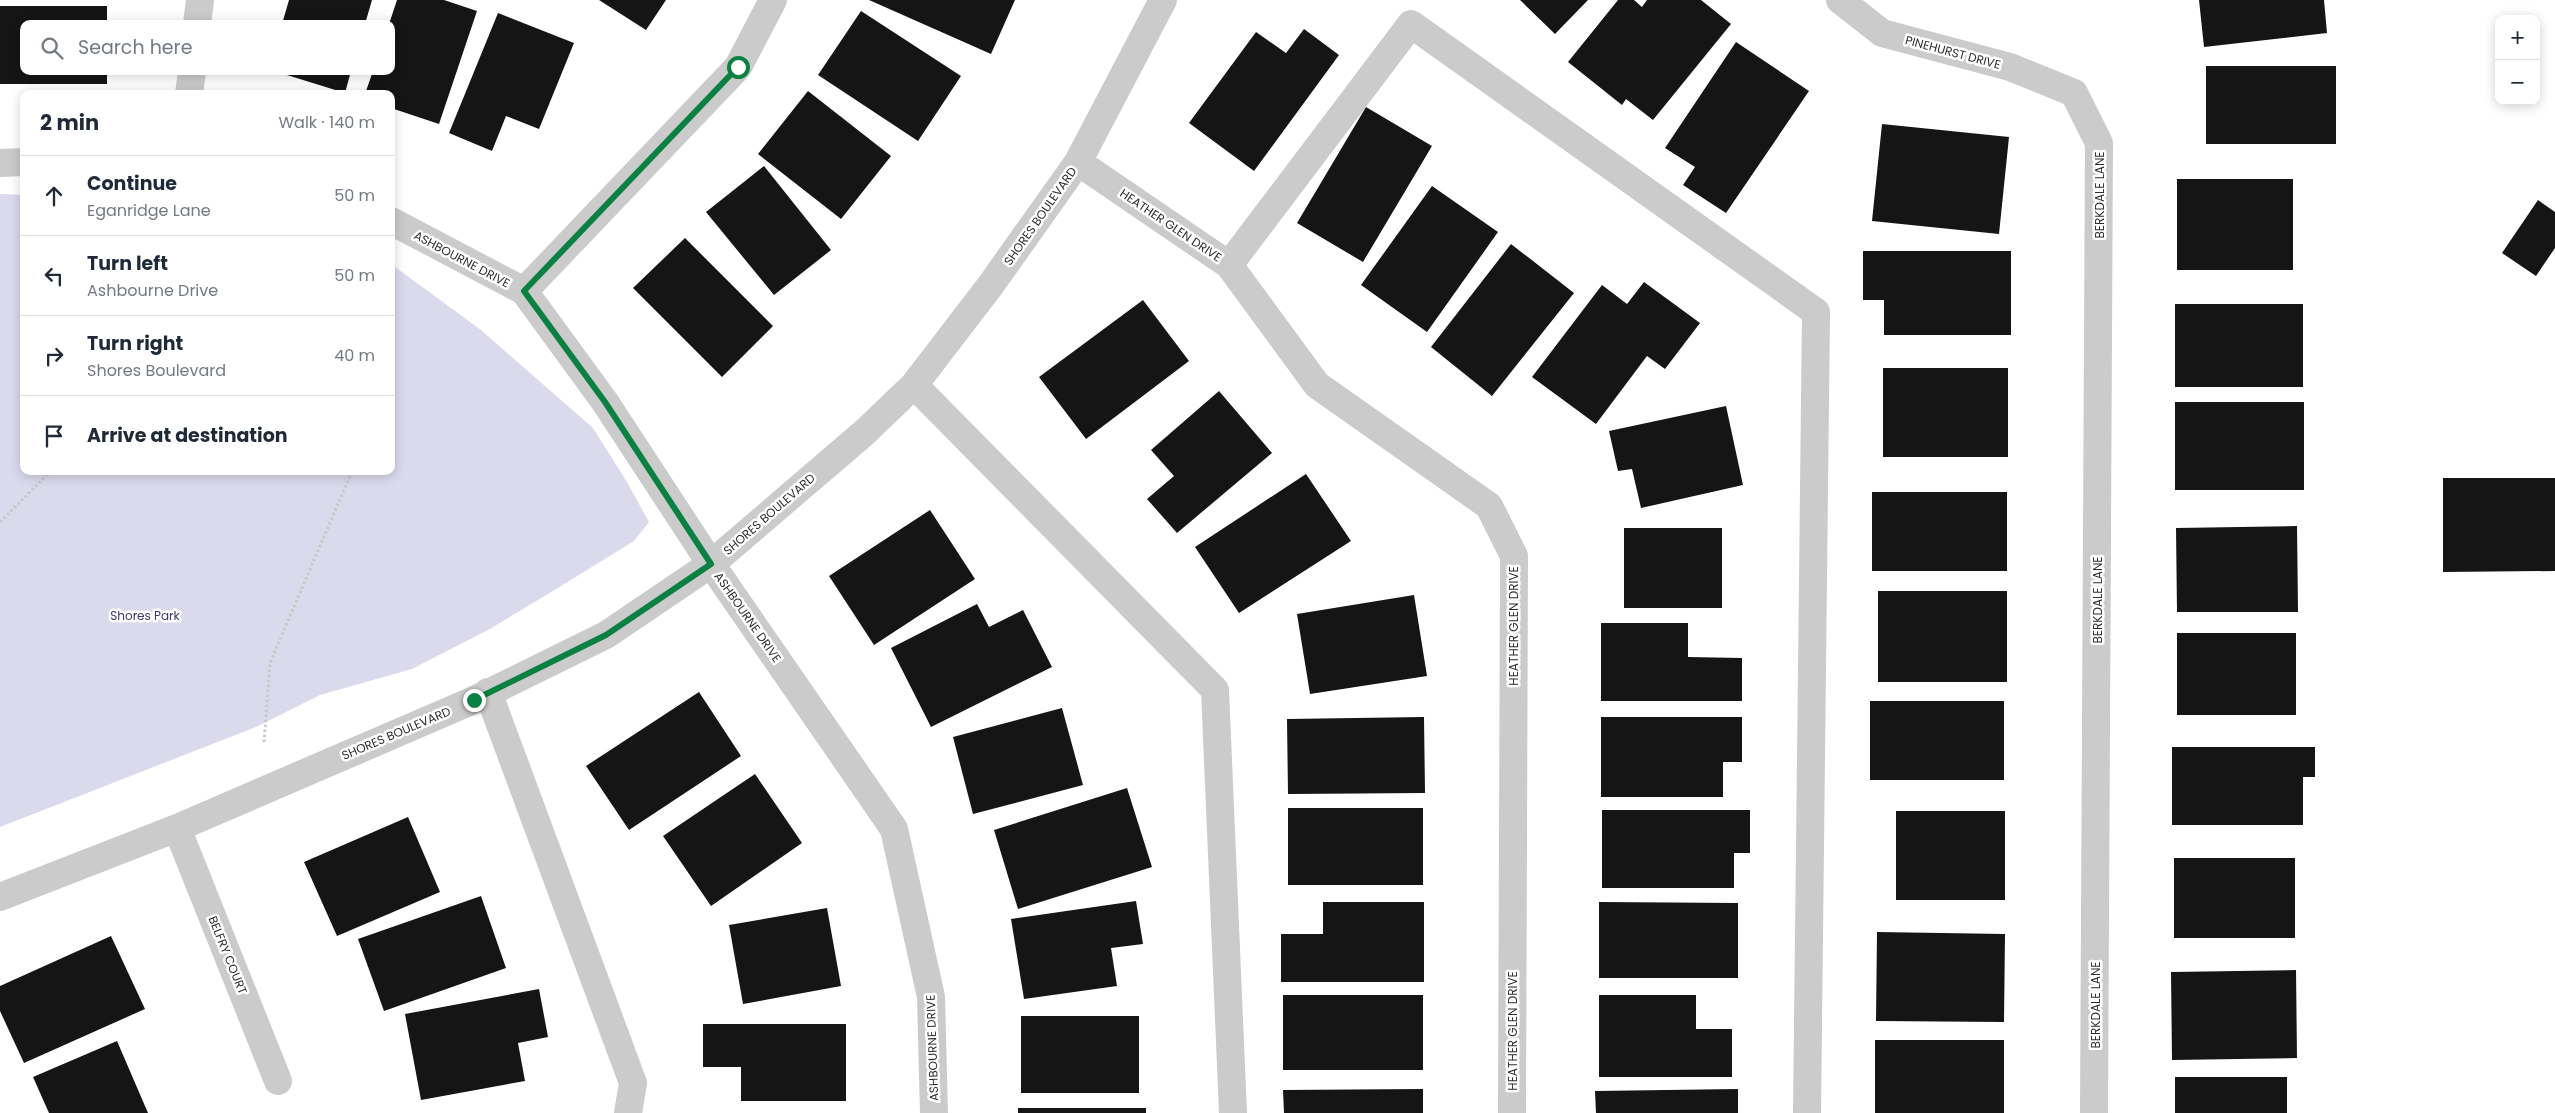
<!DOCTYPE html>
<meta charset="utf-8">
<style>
:root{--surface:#fff;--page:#f2f2f3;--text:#1f2937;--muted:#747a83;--line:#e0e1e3}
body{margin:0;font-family:Poppins,sans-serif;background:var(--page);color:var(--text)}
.controls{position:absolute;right:15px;top:15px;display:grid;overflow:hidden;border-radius:10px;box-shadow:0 2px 12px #0003}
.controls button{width:45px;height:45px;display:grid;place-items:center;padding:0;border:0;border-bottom:1px solid var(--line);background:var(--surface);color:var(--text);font:25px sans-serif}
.stop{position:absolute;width:15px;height:15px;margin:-11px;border:4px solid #0b8043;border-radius:50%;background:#fff}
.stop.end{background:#0b8043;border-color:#fff;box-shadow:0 1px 5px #0008}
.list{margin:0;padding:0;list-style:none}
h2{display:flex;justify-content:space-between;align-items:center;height:65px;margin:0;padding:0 20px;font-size:21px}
h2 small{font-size:16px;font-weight:400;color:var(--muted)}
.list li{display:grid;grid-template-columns:32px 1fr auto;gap:15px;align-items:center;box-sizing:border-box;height:80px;padding:0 20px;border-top:1px solid var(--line)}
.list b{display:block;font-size:19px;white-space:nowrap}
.list p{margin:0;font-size:16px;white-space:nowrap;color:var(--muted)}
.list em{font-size:16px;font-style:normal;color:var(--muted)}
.icon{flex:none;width:28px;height:28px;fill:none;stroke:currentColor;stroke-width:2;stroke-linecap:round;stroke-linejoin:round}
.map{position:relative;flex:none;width:2555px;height:1113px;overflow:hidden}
.search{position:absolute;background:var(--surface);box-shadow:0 2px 12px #0003;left:20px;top:20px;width:375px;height:55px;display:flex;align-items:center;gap:12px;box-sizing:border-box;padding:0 18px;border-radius:10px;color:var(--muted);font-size:19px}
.panel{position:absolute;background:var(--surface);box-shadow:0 2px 12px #0003;left:20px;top:90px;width:375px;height:385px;border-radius:10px}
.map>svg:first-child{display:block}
.green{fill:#dbdaed}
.building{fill:#151515}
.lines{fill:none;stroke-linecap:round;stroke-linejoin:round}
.path{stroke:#c8c8c8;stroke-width:3;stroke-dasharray:2.5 2.5;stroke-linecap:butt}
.minor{stroke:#cbcbcb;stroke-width:28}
.route{stroke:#0b8043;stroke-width:6}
.labels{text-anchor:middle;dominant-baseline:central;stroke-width:5;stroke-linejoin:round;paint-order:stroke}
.street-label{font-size:12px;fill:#2e2e2e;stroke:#fff}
.park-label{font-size:12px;fill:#3f376d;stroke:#fff}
</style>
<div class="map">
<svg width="2555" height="1113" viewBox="0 0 2555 1113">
<rect width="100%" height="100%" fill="#fff"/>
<!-- green -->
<path class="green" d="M0,194l24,1v276h367v-207l90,66 112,98 34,54 22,40 -15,19 -68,42 -76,46 -78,40 -92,26 -64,32 -256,100z"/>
<!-- building -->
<path class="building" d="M289,0h83l-7,24h-83z
M397,0h47l33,11 -38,113 -48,-16v-14h-26l8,-23h18v-47h-2z
M599,0h67l-20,30z
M869,0h146l-24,54z
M1520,0h68l-33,34z
M1618,0h16l8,7 5,-7h54l30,24 -78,96 -27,-21 -4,6 -54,-43z
M2199,0h125l3,33 -123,14z
M0,6h107v18h-83v47h83v13h-107z
M861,11l100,65 -43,65 -100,-66z
M498,13l76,30 -35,86 -33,-13 -14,35 -43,-18z
M1304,29l35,26 -85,116 -65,-48 67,-91 30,21z
M1736,42l73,49 -83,122 -43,-28 12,-18 -30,-19z
M2206,66h130v78h-130z
M274,71h77l-6,22z
M808,91l83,65 -50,63 -83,-65z
M1366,107l66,39 -69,116 -66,-39z
M1882,124l127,13 -10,97 -127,-13z
M764,166l67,84 -57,45 -68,-83z
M2177,179h116v91h-116z
M1432,186l66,46 -71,100 -66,-47z
M2538,200l17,12v36l-19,28 -34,-23z
M685,238l88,88 -51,51 -89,-89z
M1511,244l63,49 -82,103 -61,-49z
M1863,251h148v84h-127v-35h-21z
M1644,282l56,41 -35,46 -18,-13 -51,68 -64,-47 70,-92 25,19z
M1143,300l46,61 -103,78 -47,-62z
M2175,304h128v83h-128z
M1883,368h125v89h-125z
M1219,391l53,62 -95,80 -30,-34 27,-23 -23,-26z
M2175,402h129v88h-129z
M1726,406l17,79 -102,23 -9,-39 -14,2 -9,-40z
M1306,474l45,67 -112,72 -44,-66z
M2443,478h112v93l-112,1z
M1872,492h135v79h-135z
M930,510l45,69 -101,66 -45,-69z
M2297,526l1,86h-121l-1,-84z
M1624,528h98v80h-98z
M1878,591h129v91h-129z
M1414,595l13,81 -117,18 -13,-80z
M977,604l12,23 34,-17 29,57 -121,60 -40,-79z
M1601,623h87v34l54,1v43h-141z
M2177,633h119v82h-119z
M699,692l42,64 -112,74 -43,-64z
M1870,701h134v79h-134z
M1062,708l21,77 -110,29 -20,-77z
M1424,717l1,76 -137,1 -1,-75z
M1601,717h141v45h-19v35h-122z
M2172,747h143v30h-12v48h-131z
M755,774l47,69 -91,63 -48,-70z
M1127,788l25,79 -134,42 -24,-79z
M1288,808h135v77h-135z
M1602,810h148v43h-16v35h-132z
M1896,811h109v89h-109z
M408,817l32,75 -103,44 -33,-74z
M2174,858h121v80h-121z
M481,896l25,72 -122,43 -26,-72z
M1136,901l7,43 -32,4 6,38 -93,13 -13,-80z
M1323,902h101v80h-143v-48h42z
M1599,902l139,1v75h-139z
M827,908l14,78 -98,18 -14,-79z
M1877,932l128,2 -1,88 -128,-1z
M111,936l34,73 -121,54 -24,-52v-25z
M2296,970l1,88 -125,2 -1,-88z
M539,989l9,48 -30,6 7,38 -104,19 -16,-86z
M1283,995h140v75h-140z
M1599,995h97v34h36v48h-133z
M1021,1016h118v77h-118z
M703,1024h143v77h-105v-34h-38z
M1875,1040h129v73h-129z
M117,1041l31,72h-99l-16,-36z
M2175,1077h112v36h-112z
M1423,1089v24h-139l-1,-23z
M1738,1089v24h-142l-1,-22z
M1018,1108h128v5h-128z"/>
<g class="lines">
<!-- path -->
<path class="path" d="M0,522l51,-51
M264,742l6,-79 82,-192"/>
<!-- minor -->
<path class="minor" d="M1840,0l42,33 128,34 64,26 25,50 -5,970
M197,24l3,-24
M189,94l3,-23
M1078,162l151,103 88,120 172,121 25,50 -2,557
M0,163l24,-1
M391,221l133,70 81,111 106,162 183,265 37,168 3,116
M1229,265l182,-241 405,288 -9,801
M524,291l214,-224 35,-67
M914,385l301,305 18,423
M488,692l145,391 -5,30
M177,828l101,253
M0,897l177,-69 297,-128 132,-65 105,-71 154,-132 49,-47 76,-99 88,-124 85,-162"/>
</g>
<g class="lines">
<!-- route -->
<path class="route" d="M474,700l132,-65 105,-71 -106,-162 -81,-111 214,-224"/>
</g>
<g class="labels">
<!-- street labels -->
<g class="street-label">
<text transform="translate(1953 52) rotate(15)">PINEHURST DRIVE</text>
<text transform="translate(2099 195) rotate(-90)">BERKDALE LANE</text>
<text transform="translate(1040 216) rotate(-55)">SHORES BOULEVARD</text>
<text transform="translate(1171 225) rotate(34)">HEATHER GLEN DRIVE</text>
<text transform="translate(462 259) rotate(28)">ASHBOURNE DRIVE</text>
<text transform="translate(769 514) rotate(-41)">SHORES BOULEVARD</text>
<text transform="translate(2097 600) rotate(-90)">BERKDALE LANE</text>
<text transform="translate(748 617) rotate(55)">ASHBOURNE DRIVE</text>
<text transform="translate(1513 626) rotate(-90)">HEATHER GLEN DRIVE</text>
<text transform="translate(396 733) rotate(-23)">SHORES BOULEVARD</text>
<text transform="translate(228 955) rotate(68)">BELFRY COURT</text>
<text transform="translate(2095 1005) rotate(-90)">BERKDALE LANE</text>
<text transform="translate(1512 1031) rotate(-90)">HEATHER GLEN DRIVE</text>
<text transform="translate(932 1048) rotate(-92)">ASHBOURNE DRIVE</text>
</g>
<!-- park labels -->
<g class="park-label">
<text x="145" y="615">Shores Park</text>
</g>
</g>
</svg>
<div class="controls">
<button>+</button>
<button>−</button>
</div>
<div class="stop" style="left:738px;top:67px"></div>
<div class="stop end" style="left:474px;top:700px"></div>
<div class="search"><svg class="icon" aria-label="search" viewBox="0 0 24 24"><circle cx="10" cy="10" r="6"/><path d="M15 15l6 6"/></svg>Search here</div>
<section class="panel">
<h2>2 min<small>Walk · 140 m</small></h2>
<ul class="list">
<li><svg class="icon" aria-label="ahead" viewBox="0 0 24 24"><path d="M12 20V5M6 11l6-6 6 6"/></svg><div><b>Continue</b><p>Eganridge Lane</p></div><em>50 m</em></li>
<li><svg class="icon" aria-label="left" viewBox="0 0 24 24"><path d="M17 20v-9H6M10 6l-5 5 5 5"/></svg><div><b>Turn left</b><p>Ashbourne Drive</p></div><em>50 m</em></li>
<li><svg class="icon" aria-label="right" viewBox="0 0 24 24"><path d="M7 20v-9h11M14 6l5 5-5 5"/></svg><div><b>Turn right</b><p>Shores Boulevard</p></div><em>40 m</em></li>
<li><svg class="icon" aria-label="arrive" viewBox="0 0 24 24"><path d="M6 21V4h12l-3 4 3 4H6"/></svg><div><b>Arrive at destination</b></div></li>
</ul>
</section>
</div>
